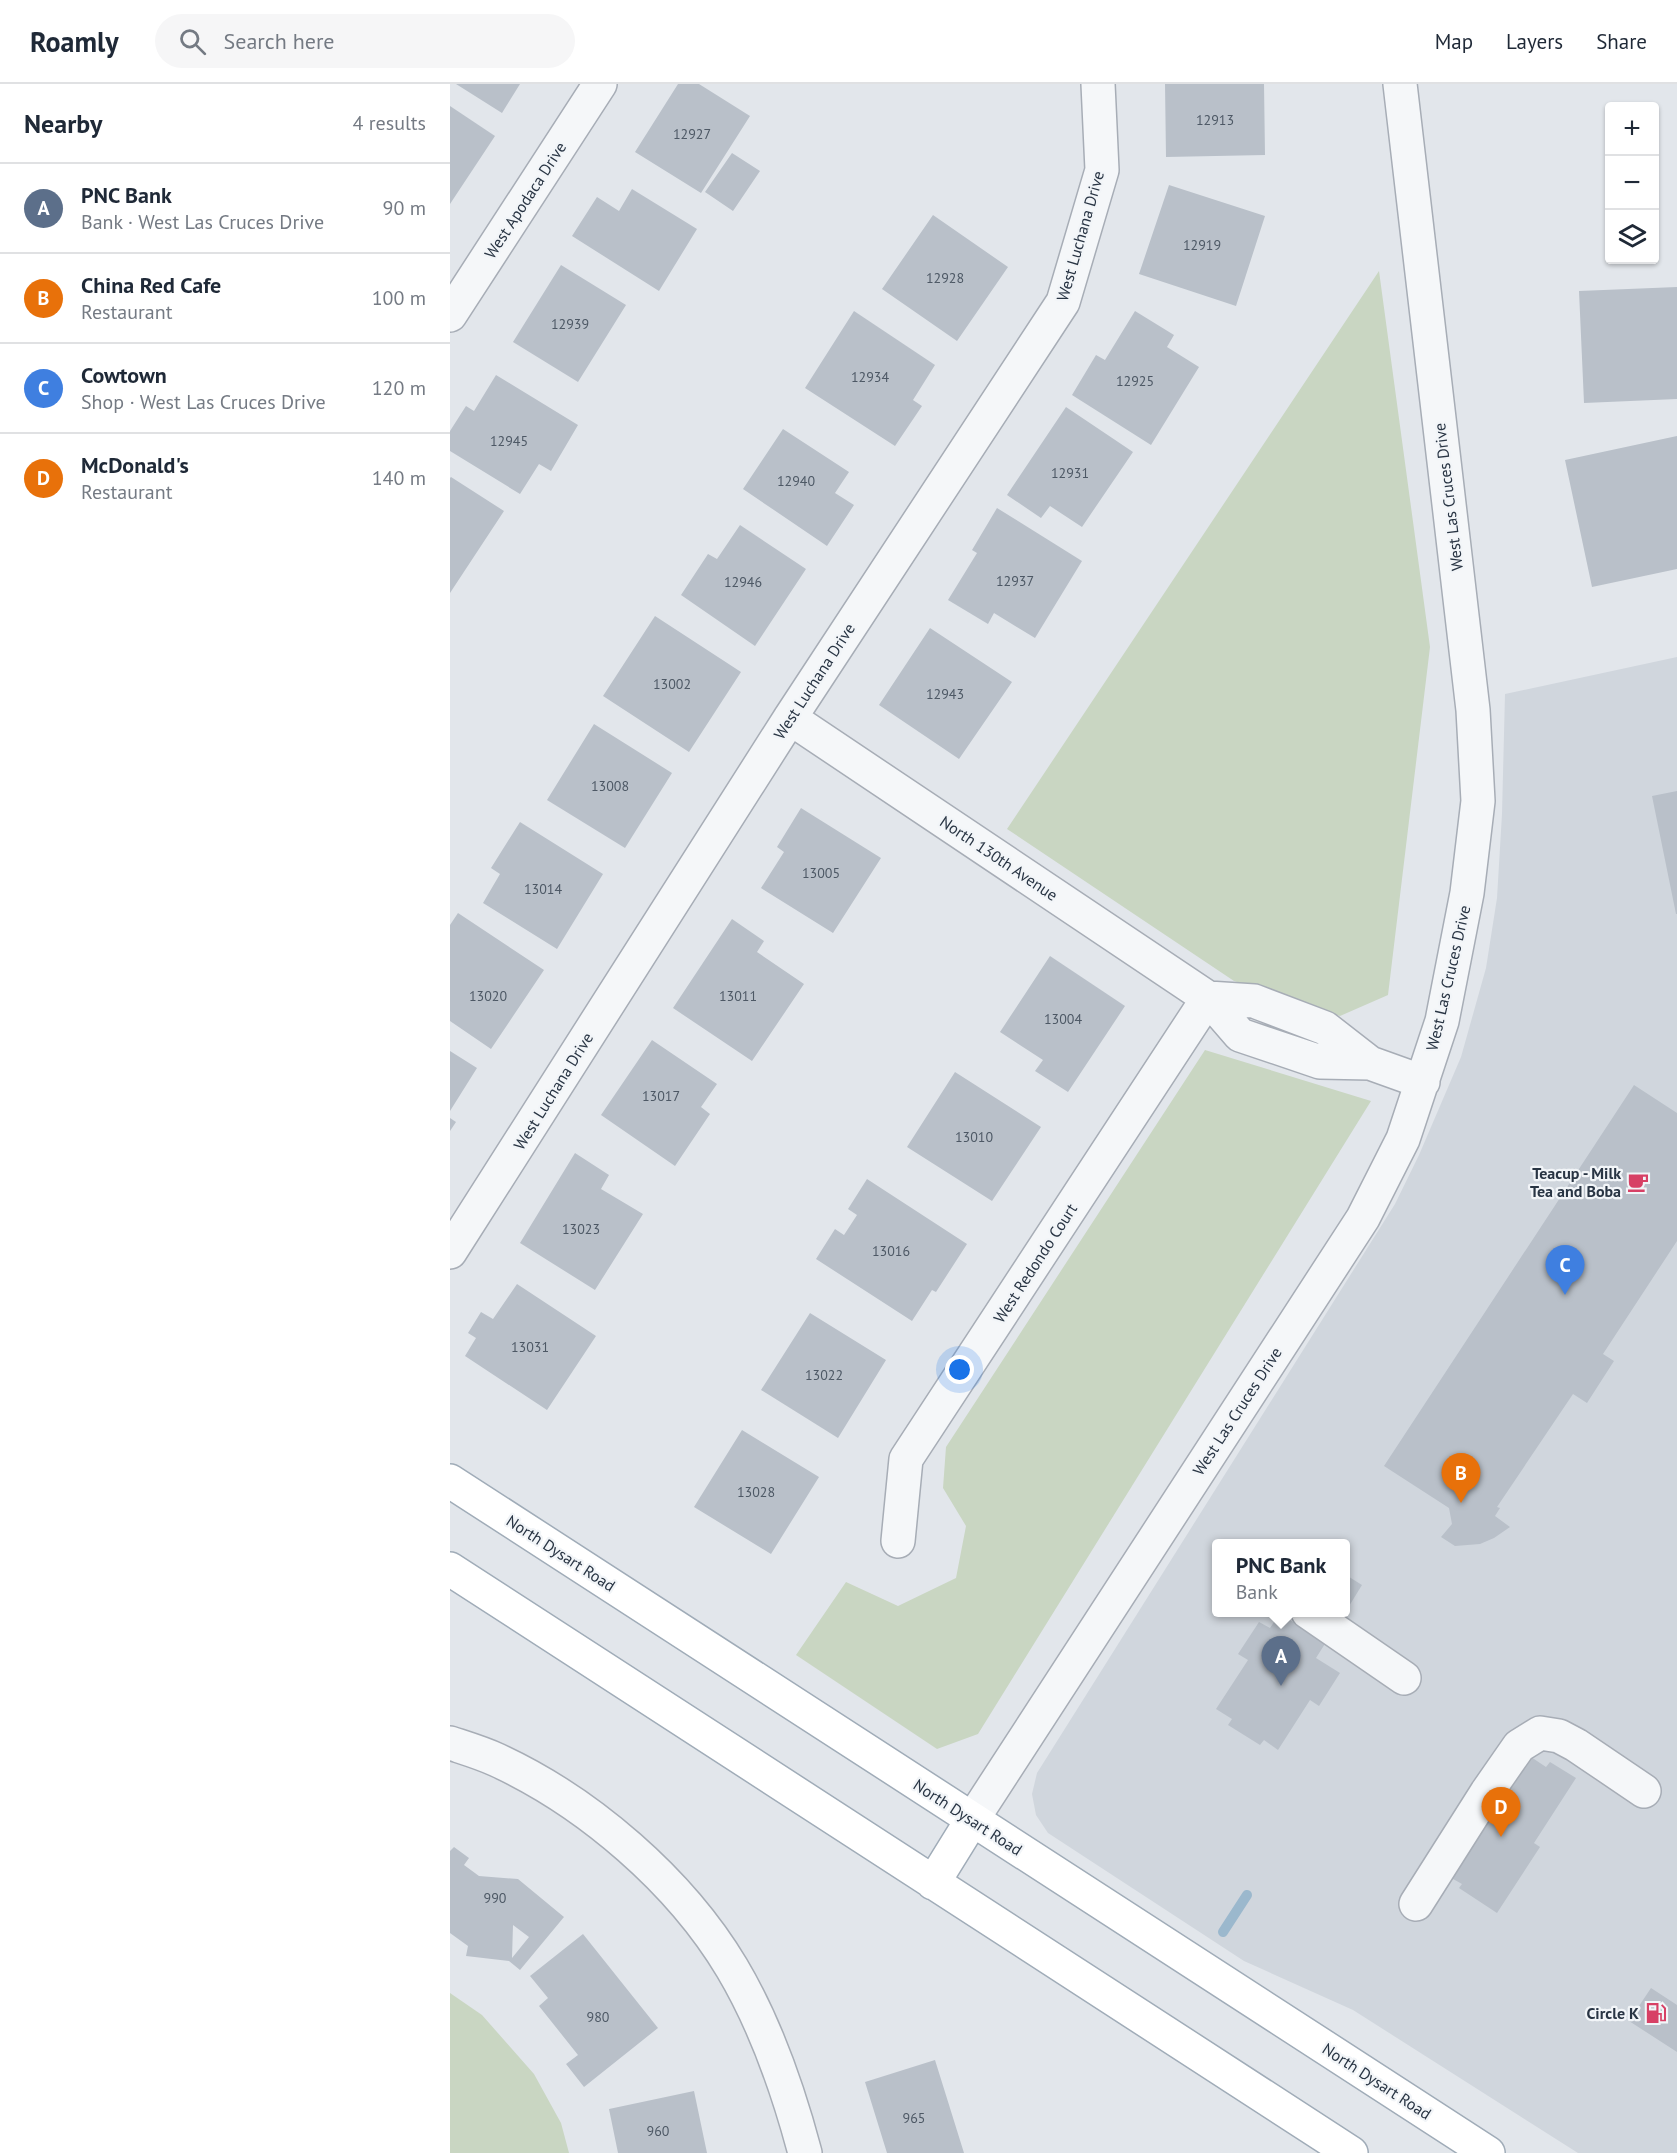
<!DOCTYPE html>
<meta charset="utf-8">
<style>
:root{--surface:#fff;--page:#f6f6f7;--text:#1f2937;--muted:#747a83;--line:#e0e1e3;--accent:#0f766e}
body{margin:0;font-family:"PT Sans",sans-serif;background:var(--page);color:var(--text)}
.controls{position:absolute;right:18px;top:18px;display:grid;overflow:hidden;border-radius:6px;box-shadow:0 2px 4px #0004}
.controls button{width:54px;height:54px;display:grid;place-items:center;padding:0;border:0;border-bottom:2px solid var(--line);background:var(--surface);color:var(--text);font:30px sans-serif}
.you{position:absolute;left:510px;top:1286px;width:21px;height:21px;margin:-15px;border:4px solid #fff;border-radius:50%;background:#1a73e8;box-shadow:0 0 0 9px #1a73e833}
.badge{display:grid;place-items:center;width:39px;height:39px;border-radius:50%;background:var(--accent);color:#fff;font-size:20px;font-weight:700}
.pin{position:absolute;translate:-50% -50px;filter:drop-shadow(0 2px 3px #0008)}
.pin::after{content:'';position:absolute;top:32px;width:21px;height:18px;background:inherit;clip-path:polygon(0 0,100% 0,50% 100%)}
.popup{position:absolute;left:762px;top:1455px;width:138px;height:78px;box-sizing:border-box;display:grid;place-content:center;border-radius:6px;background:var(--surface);filter:drop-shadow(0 2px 4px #0005);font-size:20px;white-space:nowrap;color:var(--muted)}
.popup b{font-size:22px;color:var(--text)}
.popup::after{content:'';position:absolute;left:50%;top:100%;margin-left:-12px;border:12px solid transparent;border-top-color:var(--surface)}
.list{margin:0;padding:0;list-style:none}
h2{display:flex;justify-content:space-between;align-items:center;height:78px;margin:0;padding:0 24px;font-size:26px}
h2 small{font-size:20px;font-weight:400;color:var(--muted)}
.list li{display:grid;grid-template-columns:39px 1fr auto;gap:18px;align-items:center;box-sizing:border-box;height:90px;padding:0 24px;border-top:2px solid var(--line)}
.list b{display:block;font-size:22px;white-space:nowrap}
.list p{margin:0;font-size:20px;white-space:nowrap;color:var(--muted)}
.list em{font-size:20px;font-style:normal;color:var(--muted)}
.icon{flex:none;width:33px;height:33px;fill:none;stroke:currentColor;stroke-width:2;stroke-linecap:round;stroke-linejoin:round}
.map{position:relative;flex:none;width:1227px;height:2069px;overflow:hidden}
header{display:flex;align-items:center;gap:36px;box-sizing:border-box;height:84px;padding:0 30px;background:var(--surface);border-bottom:2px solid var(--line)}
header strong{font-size:28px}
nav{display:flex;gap:33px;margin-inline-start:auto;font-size:21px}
.search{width:420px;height:54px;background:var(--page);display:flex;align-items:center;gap:15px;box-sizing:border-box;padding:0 21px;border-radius:33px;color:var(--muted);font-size:22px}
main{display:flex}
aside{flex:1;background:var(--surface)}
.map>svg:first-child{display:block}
.built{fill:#d0d6dd;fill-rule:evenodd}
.green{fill:#c9d6c2}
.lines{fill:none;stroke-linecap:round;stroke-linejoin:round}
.stream{stroke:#9bb8cd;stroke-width:10}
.building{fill:#b9c0c9;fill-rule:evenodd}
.minor-casing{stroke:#a7adb6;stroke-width:36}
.major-casing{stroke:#a0acb8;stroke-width:36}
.minor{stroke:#f5f7f9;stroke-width:33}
.major{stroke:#fff;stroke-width:33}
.labels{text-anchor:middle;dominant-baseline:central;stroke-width:4.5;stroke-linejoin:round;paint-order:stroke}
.number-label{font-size:14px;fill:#4d5865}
.street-label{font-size:16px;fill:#293544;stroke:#f2f5f8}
.poi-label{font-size:16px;font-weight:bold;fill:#293544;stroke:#f2f5f8;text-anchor:end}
</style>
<header>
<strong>Roamly</strong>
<div class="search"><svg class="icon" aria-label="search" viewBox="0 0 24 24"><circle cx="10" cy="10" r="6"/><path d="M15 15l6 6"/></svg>Search here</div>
<nav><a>Map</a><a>Layers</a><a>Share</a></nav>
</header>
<main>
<aside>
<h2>Nearby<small>4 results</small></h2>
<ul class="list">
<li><span class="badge" style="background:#5c6f8a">A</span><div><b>PNC Bank</b><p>Bank · West Las Cruces Drive</p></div><em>90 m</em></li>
<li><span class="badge" style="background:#e8710a">B</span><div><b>China Red Cafe</b><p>Restaurant</p></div><em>100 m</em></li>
<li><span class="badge" style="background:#3f7fe0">C</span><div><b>Cowtown</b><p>Shop · West Las Cruces Drive</p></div><em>120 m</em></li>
<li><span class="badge" style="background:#e8710a">D</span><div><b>McDonald's</b><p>Restaurant</p></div><em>140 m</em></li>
</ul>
</aside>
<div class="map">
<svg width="1227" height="2069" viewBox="0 0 1227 2069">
<rect width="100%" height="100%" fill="#e2e6eb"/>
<!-- built -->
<path class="built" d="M1227,573v1496h-99l-225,-143 -109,-49 -196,-128 -12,-18 -4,-21 5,-21 358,-569 24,-49 42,-98 25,-89 11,-70 5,-84 3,-120zM766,1460h130v68h-130z"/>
<!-- green -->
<path class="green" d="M929,187l51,376 -42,348 -48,21 -106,-35 -227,-152z
M755,966l166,51 -393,633 -41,15 -141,-94 50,-73 52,24 58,-28 10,-52 -23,-38 3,-41z
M0,1909l32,22 52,59 27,49 8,30h-119z"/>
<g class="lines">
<!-- stream -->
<path class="stream" d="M773,1848l24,-37"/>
</g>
<!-- building -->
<path class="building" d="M6,0h64l-18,29z
M228,0h21l51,32 -49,77 -66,-41z
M715,0h99l1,71 -99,2z
M0,22l45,30 -45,68z
M282,69l28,18 -27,40 -28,-19z
M719,101l96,31 -29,90 -97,-32z
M182,105l65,40 -38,62 -87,-55 25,-39 22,14z
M483,131l75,52 -51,74 -75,-52z
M111,181l65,40 -48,77 -65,-40z
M1227,203v112l-93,4 -5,-112z
M404,227l81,54 -22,35 9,6 -27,40 -90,-58z
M685,227l39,24 -7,12 32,20 -48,78 -79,-50 24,-40 9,5z
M46,291l82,50 -27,46 -12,-7 -19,30 -70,-43v-20l16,-25 8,5z
M616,323l67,45 -51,75 -32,-21 -9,12 -34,-23z
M333,345l66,43 -14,21 19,12 -27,41 -84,-57z
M1227,352v133l-85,18 -27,-127z
M1,393l53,34 -54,82v-115z
M547,424l85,53 -47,77 -41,-25 -6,11 -40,-24 29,-47 -5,-3z
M290,441l66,44 -51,77 -74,-51 27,-41 9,5z
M205,532l86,56 -52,80 -86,-56z
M480,544l82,54 -53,77 -80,-54z
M144,640l78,49 -47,75 -78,-48z
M1227,707v123h-1l-24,-118z
M351,724l80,50 -48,75 -72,-45 23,-36 -7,-5z
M70,738l83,52 -46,75 -74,-46 17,-29 -9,-6z
M8,829l86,57 -53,79 -41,-28v-96z
M282,835l32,22 -7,11 47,32 -52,77 -79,-53z
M600,872l75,50 -57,86 -33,-21 8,-11 -43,-28z
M202,956l65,44 -16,23 9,7 -35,52 -74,-51z
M0,967l27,17 -27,43z
M505,988l86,55 -49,74 -85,-54z
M1184,1001l43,28v128l-74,113 11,7 -27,42 -14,-9 -76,113 3,1 -5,8 15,11 -16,11 -14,6 -25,2 -14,-9 11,-13 -3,-16 -65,-42z
M0,1034l6,4 -6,9z
M125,1069l34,22 -8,14 42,25 -48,76 -75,-47z
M417,1095l100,65 -31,48 -4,-2 -20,31 -96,-62 19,-30 9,6 13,-20 -9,-6z
M67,1200l79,52 -49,74 -82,-54 11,-18 -8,-5 13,-21 12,7z
M360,1229l76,47 -48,78 -77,-48z
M292,1346l77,47 -48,77 -77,-47z
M896,1491l16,10 -16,26z
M849,1528h46l-29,46 24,15 -21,33 -9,-6 -32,50 -14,-10 -4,5 -32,-20 4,-6 -16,-10 32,-49 -10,-6 21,-32 11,6 10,-15 13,9z
M1078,1671l18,12 4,-5 26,16 -42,65 6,4 -43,66 -38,-25 3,-4 -16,-9z
M4,1763l15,11 -5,7 15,11 39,3 46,38 -44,53 -11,-9 -43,-5 2,-10 -18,-13v-82zM63,1841l16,12 -17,21z
M133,1850l75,94 -74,59 -18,-23 12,-9 -39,-49 9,-8 -18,-22z
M1201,1904l26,17v47l-48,-31z
M485,1976l29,93h-77l-22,-71z
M244,2007l13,62h-89l-9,-44z"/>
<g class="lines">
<defs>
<path id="minor" d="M0,231l150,-231
M340,634l418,280 32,37 80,27 50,1
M758,914l46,3 71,27 45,35 53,19
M0,1168l340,-534 273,-416 39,-132 -4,-86
M448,1457l8,-82 302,-461
M858,1528l96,66
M0,1659c15,5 32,10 47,17 91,42 183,121 235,208 34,57 56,121 73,185
M522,1736l391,-602 40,-79 39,-118 25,-128 11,-92 -5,-91 -73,-626
M966,1820l71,-112 32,-46 21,-13 19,3 17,9 68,46"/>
<path id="major" d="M0,1397l1038,672
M0,1485l901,584
M483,1799l39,-63"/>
</defs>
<!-- minor casing -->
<use href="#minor" class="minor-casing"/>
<!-- major casing -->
<use href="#major" class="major-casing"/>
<!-- minor -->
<use href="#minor" class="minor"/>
<!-- major -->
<use href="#major" class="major"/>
</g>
<!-- icons -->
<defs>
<symbol id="cafe-bare" viewBox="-9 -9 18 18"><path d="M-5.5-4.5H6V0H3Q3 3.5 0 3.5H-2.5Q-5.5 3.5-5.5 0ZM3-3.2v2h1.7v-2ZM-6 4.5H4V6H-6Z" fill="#d74065" stroke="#f2f5f8" stroke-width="2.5" paint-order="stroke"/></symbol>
<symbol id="fuel-bare" viewBox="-9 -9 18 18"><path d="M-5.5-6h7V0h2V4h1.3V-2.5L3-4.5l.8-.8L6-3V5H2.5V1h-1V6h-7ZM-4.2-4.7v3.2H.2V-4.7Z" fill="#d74065" stroke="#f2f5f8" stroke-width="2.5" paint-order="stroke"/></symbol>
</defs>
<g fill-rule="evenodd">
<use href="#cafe-bare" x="1173" y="1083" width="30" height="30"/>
<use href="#fuel-bare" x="1191" y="1914" width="30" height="30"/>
</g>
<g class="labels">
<!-- number labels -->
<g class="number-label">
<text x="765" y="36">12913</text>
<text x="242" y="50">12927</text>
<text x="752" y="161">12919</text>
<text x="495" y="194">12928</text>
<text x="120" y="240">12939</text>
<text x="420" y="293">12934</text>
<text x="685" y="297">12925</text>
<text x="59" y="357">12945</text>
<text x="620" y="389">12931</text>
<text x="346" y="397">12940</text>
<text x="565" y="497">12937</text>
<text x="293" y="498">12946</text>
<text x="222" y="600">13002</text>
<text x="495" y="610">12943</text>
<text x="160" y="702">13008</text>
<text x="371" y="789">13005</text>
<text x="93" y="805">13014</text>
<text x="38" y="912">13020</text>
<text x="288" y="912">13011</text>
<text x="613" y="935">13004</text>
<text x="211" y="1012">13017</text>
<text x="524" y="1053">13010</text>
<text x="131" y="1145">13023</text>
<text x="441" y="1167">13016</text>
<text x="80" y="1263">13031</text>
<text x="374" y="1291">13022</text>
<text x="306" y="1408">13028</text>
<text x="45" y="1814">990</text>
<text x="148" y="1933">980</text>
<text x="464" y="2034">965</text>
<text x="208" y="2047">960</text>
</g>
<!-- street labels -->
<g class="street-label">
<text transform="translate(75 116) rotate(-57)">West Apodaca Drive</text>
<text transform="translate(630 152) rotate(-74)">West Luchana Drive</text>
<text transform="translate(998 413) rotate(-97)">West Las Cruces Drive</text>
<text transform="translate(364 597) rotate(-57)">West Luchana Drive</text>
<text transform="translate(549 774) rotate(34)">North 130th Avenue</text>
<text transform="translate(998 894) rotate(-77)">West Las Cruces Drive</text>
<text transform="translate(103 1007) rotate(-58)">West Luchana Drive</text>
<text transform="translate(585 1179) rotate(-57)">West Redondo Court</text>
<text transform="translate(787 1327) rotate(-57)">West Las Cruces Drive</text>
<text transform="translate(111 1469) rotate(33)">North Dysart Road</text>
<text transform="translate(518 1733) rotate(33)">North Dysart Road</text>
<text transform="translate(927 1997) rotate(33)">North Dysart Road</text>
</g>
<!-- poi labels -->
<g class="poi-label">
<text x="1171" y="1089">Teacup - Milk<tspan x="1171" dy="18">Tea and Boba</tspan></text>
<text x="1189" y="1929">Circle K</text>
</g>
</g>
</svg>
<div class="controls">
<button>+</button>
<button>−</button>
<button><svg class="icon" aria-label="layers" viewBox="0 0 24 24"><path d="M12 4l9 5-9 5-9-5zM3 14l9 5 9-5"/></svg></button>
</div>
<div class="you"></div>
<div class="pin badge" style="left:831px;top:1602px;background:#5c6f8a">A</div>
<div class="popup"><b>PNC Bank</b>Bank</div>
<div class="pin badge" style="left:1011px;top:1419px;background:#e8710a">B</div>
<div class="pin badge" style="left:1115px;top:1211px;background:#3f7fe0">C</div>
<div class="pin badge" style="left:1051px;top:1753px;background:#e8710a">D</div>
</div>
</main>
